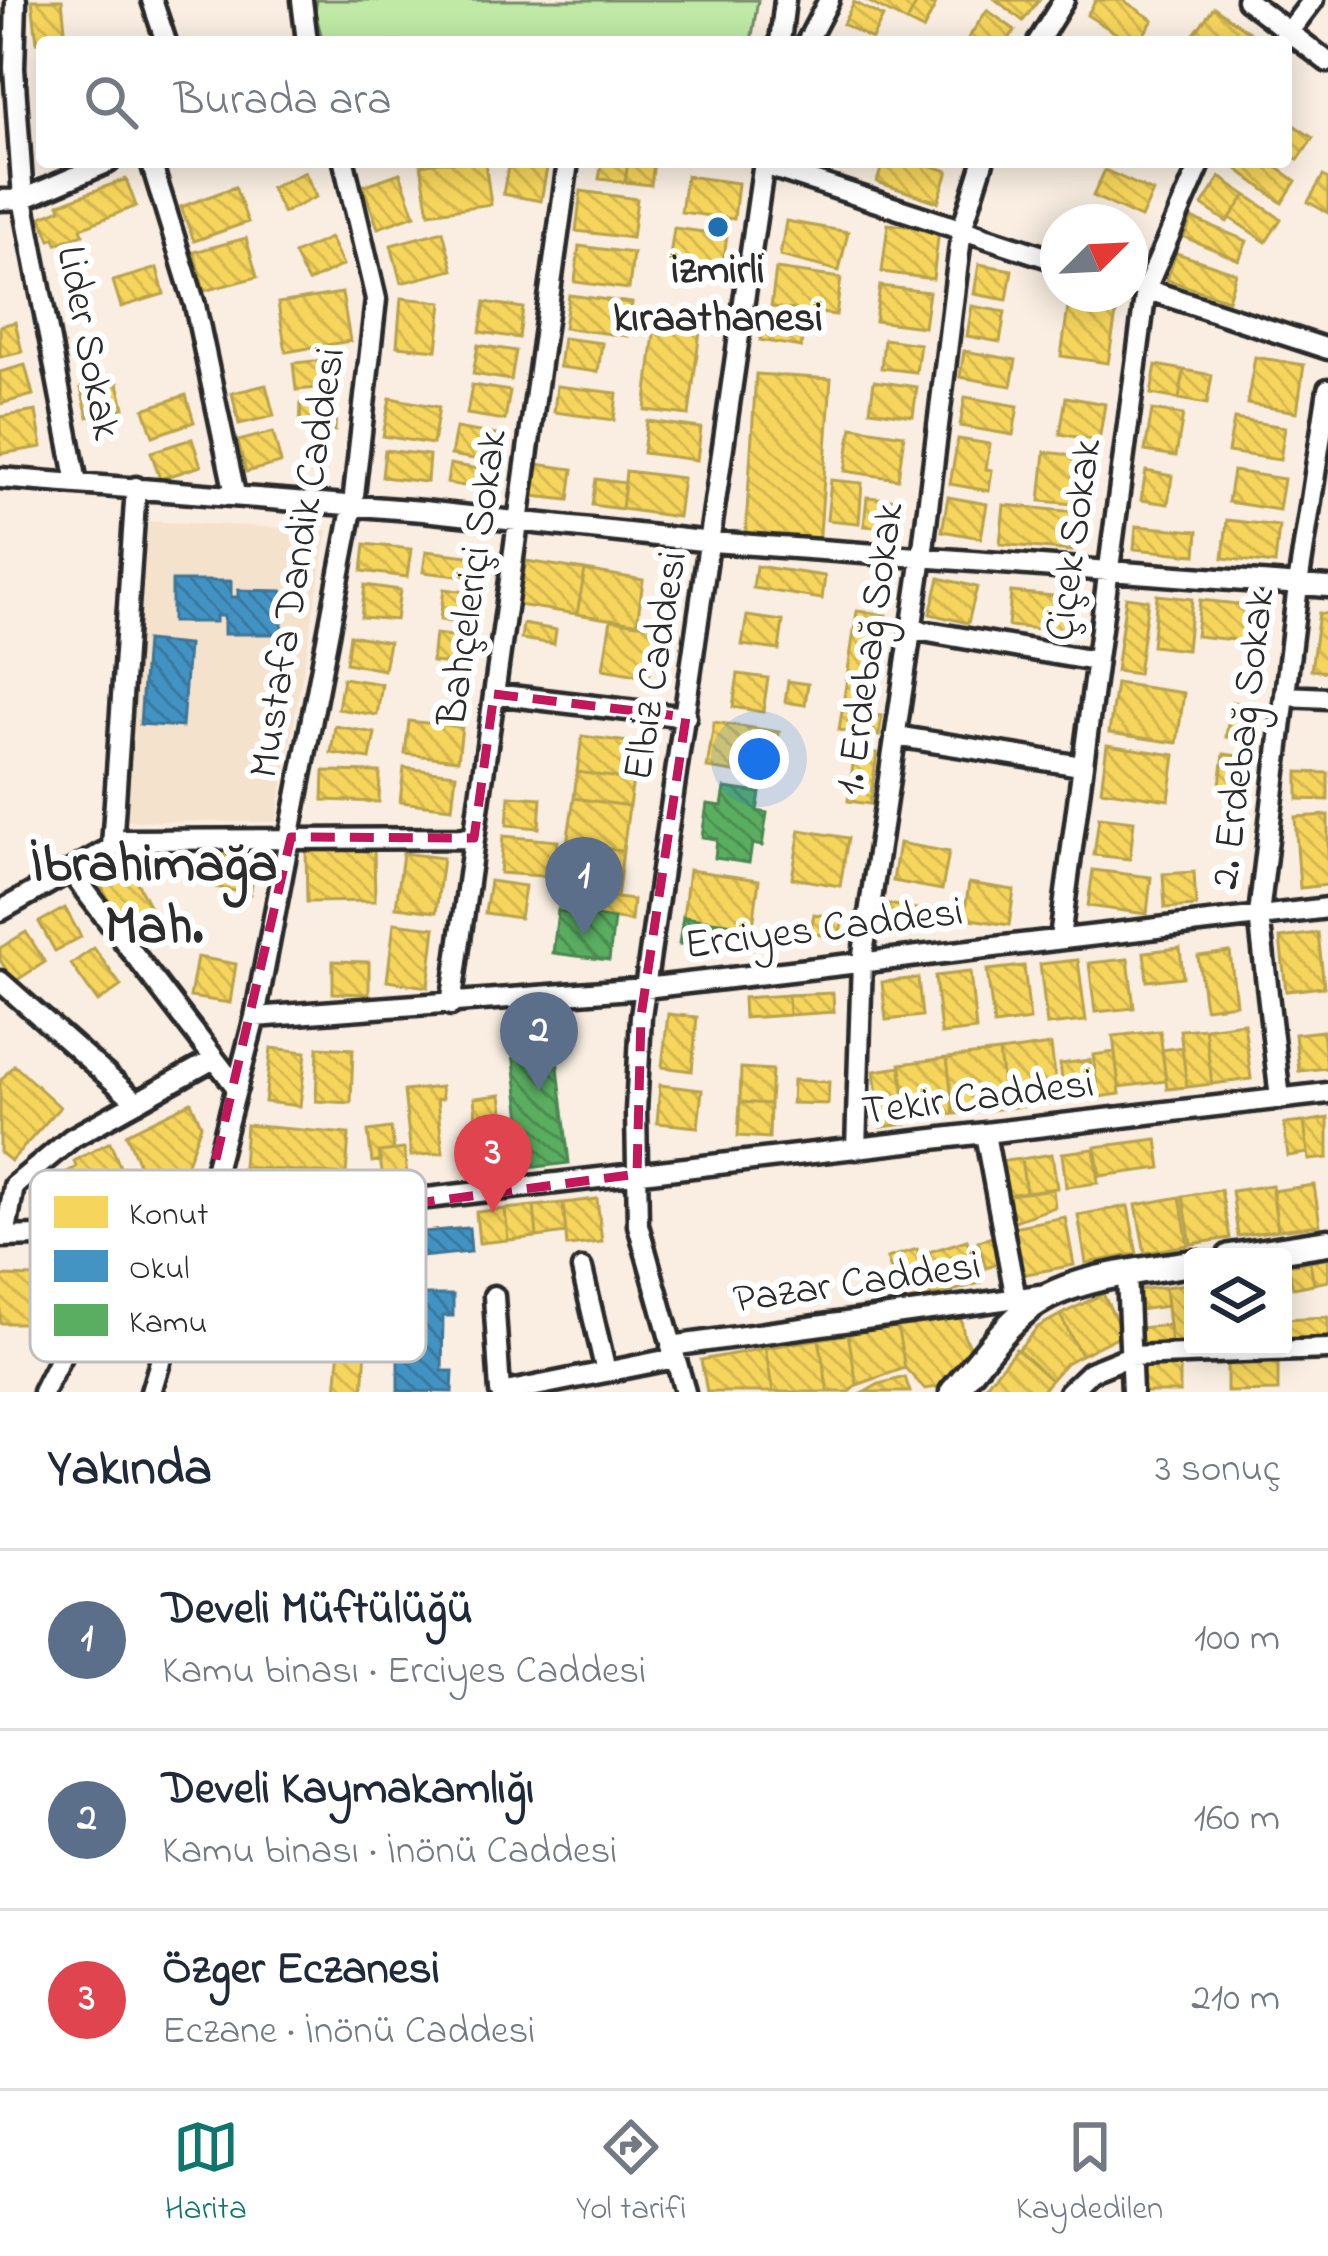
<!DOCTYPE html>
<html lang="tr">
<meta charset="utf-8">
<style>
:root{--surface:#fff;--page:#f6f6f7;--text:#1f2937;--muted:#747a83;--line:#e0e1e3;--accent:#0f766e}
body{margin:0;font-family:"Indie Flower",sans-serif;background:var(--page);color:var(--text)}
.controls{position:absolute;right:36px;bottom:36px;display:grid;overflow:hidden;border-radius:12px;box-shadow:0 6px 30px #0003}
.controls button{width:108px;height:108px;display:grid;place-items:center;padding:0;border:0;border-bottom:3px solid var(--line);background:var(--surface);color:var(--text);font:60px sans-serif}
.compass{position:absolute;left:1040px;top:204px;width:108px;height:108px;border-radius:50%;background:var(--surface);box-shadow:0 6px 30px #0003;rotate:66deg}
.you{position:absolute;left:759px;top:759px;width:42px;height:42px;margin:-30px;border:9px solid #fff;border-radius:50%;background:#1a73e8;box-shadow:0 0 0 18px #1a73e833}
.badge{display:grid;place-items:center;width:78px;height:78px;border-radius:50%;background:var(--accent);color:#fff;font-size:39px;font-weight:700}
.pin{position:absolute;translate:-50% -99px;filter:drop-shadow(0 3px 6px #0008)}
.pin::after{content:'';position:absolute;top:63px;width:42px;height:36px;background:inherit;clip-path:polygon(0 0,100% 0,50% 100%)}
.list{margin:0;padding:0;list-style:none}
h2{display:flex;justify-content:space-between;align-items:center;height:156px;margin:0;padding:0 48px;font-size:51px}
h2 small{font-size:39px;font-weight:400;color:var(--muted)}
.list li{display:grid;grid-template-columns:78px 1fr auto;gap:36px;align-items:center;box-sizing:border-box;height:180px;padding:0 48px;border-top:3px solid var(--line)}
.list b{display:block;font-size:45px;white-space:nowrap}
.list p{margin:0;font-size:39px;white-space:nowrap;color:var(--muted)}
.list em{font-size:39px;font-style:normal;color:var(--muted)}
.icon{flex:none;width:66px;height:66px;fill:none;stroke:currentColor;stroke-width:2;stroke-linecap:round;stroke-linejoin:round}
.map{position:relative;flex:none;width:1328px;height:1392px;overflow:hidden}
.search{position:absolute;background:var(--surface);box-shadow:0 6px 30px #0003;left:36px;right:36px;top:36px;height:132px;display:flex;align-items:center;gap:30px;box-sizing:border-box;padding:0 42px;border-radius:12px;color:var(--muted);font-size:45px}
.sheet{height:696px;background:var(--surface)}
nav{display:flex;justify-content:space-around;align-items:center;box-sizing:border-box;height:168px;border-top:3px solid var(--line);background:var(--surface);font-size:33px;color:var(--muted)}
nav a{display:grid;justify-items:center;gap:6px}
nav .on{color:var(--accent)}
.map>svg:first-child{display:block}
.built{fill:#f5e2cc}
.grass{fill:#bfe9a5;stroke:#758a68;stroke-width:3}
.homes{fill:url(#homes-back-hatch);stroke:#b9a24d;stroke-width:3}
.schools{fill:url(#schools-back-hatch);stroke:#3c7495;stroke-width:3}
.public{fill:url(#public-back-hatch);stroke:#4c8751;stroke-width:3}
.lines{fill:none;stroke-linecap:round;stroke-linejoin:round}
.minor-casing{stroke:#2b2b2b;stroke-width:27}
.major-casing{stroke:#2b2b2b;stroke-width:33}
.minor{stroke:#fff;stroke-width:18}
.major{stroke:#fff;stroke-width:24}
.marked{fill:none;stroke:#c2185b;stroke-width:9;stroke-dasharray:24 15;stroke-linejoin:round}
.poi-dot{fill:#1f6fb2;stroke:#fff;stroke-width:4.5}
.labels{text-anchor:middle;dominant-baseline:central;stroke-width:12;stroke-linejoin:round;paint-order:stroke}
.poi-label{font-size:42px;font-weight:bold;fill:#2b2b2b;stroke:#fff}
.street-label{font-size:42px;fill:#2b2b2b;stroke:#fff}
.district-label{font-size:54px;font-weight:bold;fill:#2b2b2b;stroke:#fff}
.key{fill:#fff;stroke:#bfbfbf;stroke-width:3}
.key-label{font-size:33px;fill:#2b2b2b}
</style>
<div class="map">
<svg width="1328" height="1392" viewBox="0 0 1328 1392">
<defs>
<pattern id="homes-back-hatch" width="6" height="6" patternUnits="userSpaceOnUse" patternTransform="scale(3)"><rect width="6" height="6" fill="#f6d55c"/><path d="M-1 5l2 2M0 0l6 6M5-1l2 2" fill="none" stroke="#d3b750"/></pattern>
<pattern id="schools-back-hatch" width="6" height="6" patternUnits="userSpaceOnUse" patternTransform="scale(3)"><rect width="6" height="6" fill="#4393c3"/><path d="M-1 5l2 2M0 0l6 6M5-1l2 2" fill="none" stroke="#38789f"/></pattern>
<pattern id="public-back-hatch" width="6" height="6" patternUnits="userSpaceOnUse" patternTransform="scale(3)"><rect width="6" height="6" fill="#5aae61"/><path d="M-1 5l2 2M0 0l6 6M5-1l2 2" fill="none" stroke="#4b8e50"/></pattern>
</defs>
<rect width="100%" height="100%" fill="#f9eee1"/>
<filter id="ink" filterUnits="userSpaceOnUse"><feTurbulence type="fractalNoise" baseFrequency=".00833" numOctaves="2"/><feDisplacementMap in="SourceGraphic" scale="24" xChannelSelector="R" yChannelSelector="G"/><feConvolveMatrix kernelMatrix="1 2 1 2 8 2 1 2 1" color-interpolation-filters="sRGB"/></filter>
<g filter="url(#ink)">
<!-- built -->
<path class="built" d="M144,521l184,9 -52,292 -149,-1z"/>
<!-- grass -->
<path class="grass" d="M317,0h441l-7,42h-428l-8,-30z"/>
<!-- homes -->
<path class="homes" d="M32,0h30l4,39 -29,3z
M865,0h53l-11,22z
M918,0l17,6 -12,24 -16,-8z
M996,0h43l-16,21z
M1096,0h27l30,20 -14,22h-9l-43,-27z
M854,2l29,15 -11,22 -29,-15z
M1214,7l43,31 -2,4h-56l-7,-5z
M987,10l28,20 -8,12 -40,-2z
M1286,120l27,18 -15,22 -12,-9z
M439,162h46l6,42 -62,9 -8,-48z
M509,162h39l-7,39 -38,-7z
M602,162h26l-3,20 -26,-3z
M628,162h26l-3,23 -26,-3z
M883,162h36l29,9 -10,31 -61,-20z
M1228,162h41l27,19 -14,22z
M1105,170l48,22 -12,26 -48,-22z
M305,172l11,25 -33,16 -12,-25z
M400,173l15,42 -37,13 -15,-42z
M686,176l52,7 -4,36 -53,-7z
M1323,176l5,3v34l-20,-11z
M1220,177l26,18 -19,27 -25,-17z
M126,179l10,27 -55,22 2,6 -26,10 -2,-6 -5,2 -9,-23 20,-8 -2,-5z
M235,187l13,35 -54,19 -13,-34z
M581,191l56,8 -5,39 -56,-7z
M1246,195l35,24 -15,23 -36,-24z
M1192,218l55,23 -8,19 -55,-23z
M786,221l62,11 -9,39 -59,-15z
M888,224l51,6 -6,49 -51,-7z
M674,228l53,7 -5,36 -53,-7z
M443,231l10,39 -52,13 -10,-38z
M246,238l11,39 -53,14 -10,-39z
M330,238l13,27 -35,17 -14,-28z
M579,246l54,7 -4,36 -54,-7z
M1176,253l60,20 -8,27 -61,-20z
M979,264l33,6 -5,30 -33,-6z
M157,268l7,26 -43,13 -8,-26z
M776,269l65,9 -5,37 -65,-8z
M880,286l49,6 -5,35 -49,-6z
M342,293l8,48 -64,11 -8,-49z
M1070,294l48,7 -10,62 -47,-7z
M569,295l63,8 -4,33 -64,-8z
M401,298l41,4 -5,48 -40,-4z
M485,302l38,6 -4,30 -39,-6z
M972,306l33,6 -5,30 -33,-6z
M765,315l40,8 -4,24 -41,-7z
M15,322l7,30 -22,5v-31z
M655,325l45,6 -11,84 -44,-5z
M563,338l39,5 -4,29 -39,-5z
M884,339l36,5 -4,28 -35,-4z
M478,345l38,6 -5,29 -38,-6z
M964,351l52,9 -5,26 -51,-9z
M1255,357l49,8 -7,47 -50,-8z
M337,359l2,27 -43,4 -3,-27z
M25,365l8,30 -33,9v-32z
M1156,365l28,5 -5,29 -28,-5z
M1184,370l28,5 -5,29 -28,-5z
M756,374l75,5 -12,169 -74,-6z
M117,379l7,29 -36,9 -7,-29z
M874,381l43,6 -4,29 -43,-6z
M266,385l8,31 -35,8 -7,-31z
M472,385l38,6 -5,29 -38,-6z
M557,386l60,7 -3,27 -60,-8z
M186,395l8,27 -41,14 -9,-27z
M965,397l53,9 -5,29 -53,-9z
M1066,397l39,7 -6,37 -39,-7z
M390,398l49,9 -6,37 -50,-8z
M301,402l35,2 -1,27 -35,-2z
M1152,410l31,5 -7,41 -31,-5z
M36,411l6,36 -42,7v-37z
M1234,419l51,8 -5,33 -52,-8z
M647,421l54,7 -4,32 -54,-7z
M852,427l52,8 -6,44 -53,-8z
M456,428l46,8 -4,27 -47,-8z
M273,432l8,31 -35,9 -8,-31z
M192,439l9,27 -41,13 -9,-27z
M958,439l32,5 -4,25 6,1 -3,21 -39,-7z
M385,450l44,5 -2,27 -45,-5z
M1045,452l45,5 -5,48 -45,-4z
M450,464l46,8 -3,19 -46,-8z
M536,464l37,5 -4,31 -37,-4z
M626,471l57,7 -5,39 -56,-8z
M1146,471l26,5 -4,28 -27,-4z
M1233,471l51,8 -5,31 -51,-8z
M596,479l29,4 -3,26 -30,-4z
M831,480l31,3 -3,40 -32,-3z
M867,497l33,3 -2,29 -34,-3z
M948,497l39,7 -6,34 -39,-7z
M1004,505l72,7 -4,39 -72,-7z
M1227,520l52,6 -4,38 -52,-6z
M1136,526l62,5 -2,24 -62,-6z
M365,544l46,5 -4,28 -45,-6z
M426,551l59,7 -2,21 -60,-7z
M526,561l59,9 -8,44 -59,-9z
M756,566l69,10 -3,23 -69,-11z
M585,570l58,10 -6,44 -60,-10z
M939,578l38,9 -9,36 -38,-9z
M365,585l35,5 -4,30 -35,-3z
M444,589l37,5 -4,31 -37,-5z
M1011,592l65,6 -3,34 -65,-6z
M1157,595l35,4 -5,51 -35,-4z
M1126,597l22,3 -10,74 -22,-3z
M1200,600l67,7 -4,36 -67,-7z
M857,611l29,4 -14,100 -30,-4z
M1319,613l9,1v58l-17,-2z
M747,616l36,5 -4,29 -37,-5z
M611,619l46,8 -8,50 -46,-8z
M523,624l33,6 -2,14 -33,-5z
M435,634l41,5 -3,27 -41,-4z
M350,635l39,7 -5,28 -38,-7z
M738,674l30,4 -5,34 -30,-5z
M343,678l39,6 -5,31 -39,-6z
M788,681l20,3 -3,21 -20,-3z
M1116,683l68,10 -7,50 -68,-10z
M1231,702l28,4 -4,35 -29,-4z
M842,711l40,5 -3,20 -40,-6z
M409,721l53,6 -4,33 -53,-6z
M714,722l65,10 -6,46 -66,-10z
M335,726l40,7 -5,26 -39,-6z
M582,736l55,7 -4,37 -56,-8z
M1107,745l68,10 -6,45 -68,-10z
M855,750l22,3 -7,51 -22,-3z
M1224,754l28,4 -5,38 -28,-4z
M404,768l52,6 -4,34 -52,-6z
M324,771l56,1 -1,30 -56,-2z
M577,772l56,8 -4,26 -55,-8z
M1298,772l30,1v27l-30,-1z
M509,796l32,2 -2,30 -32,-3z
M574,798l55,8 -6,45 -56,-8z
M1328,815v70l-28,3 -5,-71z
M1099,817l35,4 -4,38 -36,-4z
M800,830l48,8 -8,48 -48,-8z
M503,836l55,5 -4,36 -54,-4z
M567,843l56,8 -6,47 -56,-7z
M899,843l50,9 -7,38 -49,-9z
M374,847l1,54 -68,1 -1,-54z
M218,853l39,8 -7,33 -39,-8z
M403,853l40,5 -7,54 -40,-5z
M130,869l20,38 -30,15 -20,-38z
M689,870l70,10 -6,47 -70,-10z
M1093,870l58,7 -4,37 -59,-8z
M1194,872l2,34 -31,2 -2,-34z
M490,881l35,5 -5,32 -35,-5z
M969,883l45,7 -5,35 -45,-7z
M561,891l72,9 -2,21 -73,-10z
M888,904l28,5 -4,26 -28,-5z
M65,908l16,29 -26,14 -16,-29z
M814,914l29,5 -4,19 -29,-5z
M394,923l41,5 -7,59 -41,-6z
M26,932l19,30 -31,20 -14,-22v-12z
M1318,933l6,54 -38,4 -6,-53z
M94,948l27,38 -23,16 -27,-38z
M1180,948l3,29 -36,4 -3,-29z
M1230,952l6,52 -31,4 -7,-52z
M197,957l39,7 -6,39 -40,-6z
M1128,959l6,49 -39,4 -6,-49z
M1078,960l8,61 -39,4 -7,-61z
M333,961l36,1v32l-36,-1z
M1024,966l6,54 -36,5 -7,-55z
M970,972l6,58 -35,4 -6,-58z
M918,978l4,38 -36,4 -4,-38z
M833,993l1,19 -45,3 -1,-20z
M788,995l1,20 -45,3 -1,-20z
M668,1014l29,3 -5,54 -30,-4z
M1244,1023l7,56 -39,5 -7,-56z
M1205,1028l7,56 -25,3 -7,-57z
M1160,1031l6,50 -47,6 -6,-51z
M1323,1031l4,37 -28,3 -4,-37z
M1051,1045l7,57 -52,6 -7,-56z
M318,1047l35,2 -2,54 -35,-2z
M1182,1047l5,40 -20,2 -5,-39z
M271,1048l35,4 -6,54 -35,-4z
M999,1052l7,56 -52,6 -7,-56z
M1115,1052l5,42 -22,3 -5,-42z
M947,1058l7,56 -47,6 -7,-56z
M1090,1060l5,37 -30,4 -5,-37z
M14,1065l46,42 -49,54 -11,-9v-71z
M901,1067l6,57 -26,3 -7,-56z
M741,1068l31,2 -2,34 -30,-2z
M793,1080l36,2 -1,22 -36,-1z
M660,1085l42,5 -4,37 -41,-4z
M441,1087l1,12 -5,1 6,53 -32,3 -7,-65z
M501,1095l5,40 -28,4 -4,-41z
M191,1102l10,23 -25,68 -21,9 -29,-68z
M740,1102l30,2 -1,34 -31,-2z
M1328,1118v40l-19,2 -5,-38z
M1304,1122l4,31 -20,3 -4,-32z
M246,1125l103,9 -3,41 -103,-8z
M391,1128l3,22 -15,2 2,8 -9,2 -4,-31z
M1157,1139l4,29 -61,8 -5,-29z
M110,1142l22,55 -39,12 -2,-6 -28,7 -12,-29 25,-14 -2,-6z
M404,1149l3,26 -24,3 -4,-26z
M1094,1149l4,34 -32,4 -4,-34z
M1052,1154l5,34 -31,4 -5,-33z
M1021,1159l5,33 -24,4 -5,-34z
M1272,1185l6,45 -40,6 -6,-45z
M1314,1185l6,40 -42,5 -6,-39z
M1053,1189l2,18 -49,17 -4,-28z
M1221,1190l9,48 -39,6 -8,-48z
M1180,1197l8,48 -43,8 -9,-48z
M597,1199l5,43 -35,4 -4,-43z
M563,1203l3,30 -29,4 -3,-31z
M534,1206l3,31 -29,3 -3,-31z
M1128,1206l9,48 -51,9 -8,-48z
M505,1209l3,31 -29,3 -3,-31z
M1065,1217l9,48 -58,11 -9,-48z
M996,1236l8,26 -18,6 -8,-27z
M967,1240l13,43 -48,14 -13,-42z
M917,1249l15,48 -30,9 -15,-48z
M1328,1257v24l-14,3 -4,-23z
M1310,1261l4,23 -21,4 -5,-23z
M0,1276l39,1 1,46h-40z
M1193,1283v59l-22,3 -6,-58z
M1165,1287l2,19 -29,4 -3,-20z
M1103,1294l20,40 -42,21 -21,-40z
M960,1314l4,22 11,17 -31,33 -19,3 -20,-21 -8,-43z
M1060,1315l21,40 -15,8 -15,17 -33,-30 20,-23z
M1328,1317v23l-45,2v-23z
M897,1325l8,43 -48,17 -9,-51z
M1169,1325l2,20 -29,3 -2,-20z
M848,1334l9,51 -8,7h-21l-9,-53z
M819,1339l9,53h-55l-8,-44z
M340,1347l26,2 -3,43h-27z
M765,1348l8,44h-66l-6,-32z
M1016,1349l35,31 -10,12h-61z
M1278,1360v31l-51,1v-31z
M1180,1361v31h-40v-30z
M905,1377l5,15h-45l14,-8z"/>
<!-- schools -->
<path class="schools" d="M172,581h59v16h7v-7l44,1v43h-58v-18h-8v6h-44z
M146,641l42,4 -6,82 -42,-3z
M469,1228l2,24 -91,9 -2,-25z
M398,1295h55v21h-10l-1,55h11l-1,21 -54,-1z"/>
<!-- public -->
<path class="public" d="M725,788l35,5 -3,18 10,2 -5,33 -10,-2 -3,19 -34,-5 2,-19 -15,-2 5,-33 15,2z
M558,911l56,8 -5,41 -56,-7z
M683,917l58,8 -4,27 -58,-8z
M552,1015l17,148 -42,5 -18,-148z"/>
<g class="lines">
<defs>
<path id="minor" d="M16,0l-2,68 9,131 54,284
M152,0l14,42
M302,0l5,42
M1247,0l81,62
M1284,38l29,-38
M780,42l5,-42
M807,42l22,-42
M1038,42l26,-42
M151,162l44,143 40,189
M764,165l294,96
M0,200l23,-1 86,-37
M1130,284l198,65
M0,478l423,33 289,31 616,45
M911,629l184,32
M494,694l192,23
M1285,696l43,2
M895,736l186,30
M112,847l24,-360
M70,871l167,217
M0,911l125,-71 349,-2
M1060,938l86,-649 55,-127
M0,981l137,121
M451,1005l117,-843
M255,1017l390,-29 683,-80
M1280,1099l-21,-184 39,-330 30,-196
M985,1134l31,165
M856,1149l6,-188 60,-404 40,-328 21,-67
M0,1237l199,-5 203,-31 926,-108
M5,1237l9,-51 58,-48 142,-79
M582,1269l24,103
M1127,1274l5,118
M494,1296l6,96
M671,1346l376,-52
M43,1392l80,-158
M151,1392l48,-160 56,-215 98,-513 23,-205 -32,-137
M506,1392l169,-34
M685,1392l-47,-167 -2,-114 5,-95 123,-854
M1069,1392l21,-20 40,-16 198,-7"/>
<path id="major" d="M1230,1257l98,-15
M953,1392c24,-27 47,-62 76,-84 40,-31 115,-38 164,-45"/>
</defs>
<!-- minor casing -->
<use href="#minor" class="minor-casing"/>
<!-- major casing -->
<use href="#major" class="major-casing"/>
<!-- minor -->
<use href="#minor" class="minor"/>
<!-- major -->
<use href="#major" class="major"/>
</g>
</g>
<!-- marked area -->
<path class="marked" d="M494,694l192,23 -45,299 -4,158 -438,58 92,-395 183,1z"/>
<!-- markers -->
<circle class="poi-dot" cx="718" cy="227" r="12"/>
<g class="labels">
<!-- poi labels -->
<g class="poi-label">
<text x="718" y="271">izmirli<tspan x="718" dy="48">kıraathanesi</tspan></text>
</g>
<!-- street labels -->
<g class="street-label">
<text transform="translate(87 343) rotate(79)">Lider Sokak</text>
<text transform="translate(1075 540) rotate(-82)">Çiçek Sokak</text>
<text transform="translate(299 563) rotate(-81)">Mustafa Dandik Caddesi</text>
<text transform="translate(474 578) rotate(-82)">Bahçeleriçi Sokak</text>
<text transform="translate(871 649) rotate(-82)">1. Erdebağ Sokak</text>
<text transform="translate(657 666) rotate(-81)">Elbiz Caddesi</text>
<text transform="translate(1244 739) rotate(-83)">2. Erdebağ Sokak</text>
<text transform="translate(824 930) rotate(-7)">Erciyes Caddesi</text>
<text transform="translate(978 1099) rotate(-7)">Tekir Caddesi</text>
<text transform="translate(857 1284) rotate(-8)">Pazar Caddesi</text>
</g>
<!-- district labels -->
<g class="district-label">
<text x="154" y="867">İbrahimağa<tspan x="154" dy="62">Mah.</tspan></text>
</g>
</g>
<!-- legend -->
<rect x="30" y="1170" width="396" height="192" rx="18" class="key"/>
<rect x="54" y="1196" width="54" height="32" fill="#f6d55c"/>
<rect x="54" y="1250" width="54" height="32" fill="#4393c3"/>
<rect x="54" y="1304" width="54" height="32" fill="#5aae61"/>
<g class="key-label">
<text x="129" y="1224">Konut</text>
<text x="129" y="1278">Okul</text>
<text x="129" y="1332">Kamu</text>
</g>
</svg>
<div class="controls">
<button><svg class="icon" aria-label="layers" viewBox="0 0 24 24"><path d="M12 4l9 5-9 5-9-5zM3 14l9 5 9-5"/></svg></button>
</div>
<svg class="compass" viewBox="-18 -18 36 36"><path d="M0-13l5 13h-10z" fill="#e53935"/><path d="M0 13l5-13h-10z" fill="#747a83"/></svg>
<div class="you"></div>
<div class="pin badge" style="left:584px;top:936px;background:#5c6f8a">1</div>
<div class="pin badge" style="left:539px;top:1091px;background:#5c6f8a">2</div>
<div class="pin badge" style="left:493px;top:1213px;background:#e0444e">3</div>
<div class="search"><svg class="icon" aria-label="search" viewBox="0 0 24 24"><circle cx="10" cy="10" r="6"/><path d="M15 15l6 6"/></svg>Burada ara</div>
</div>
<section class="sheet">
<h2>Yakında<small>3 sonuç</small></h2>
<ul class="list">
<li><span class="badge" style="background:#5c6f8a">1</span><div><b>Develi Müftülüğü</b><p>Kamu binası · Erciyes Caddesi</p></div><em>100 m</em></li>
<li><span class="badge" style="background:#5c6f8a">2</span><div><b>Develi Kaymakamlığı</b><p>Kamu binası · İnönü Caddesi</p></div><em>160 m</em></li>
<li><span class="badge" style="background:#e0444e">3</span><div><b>Özger Eczanesi</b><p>Eczane · İnönü Caddesi</p></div><em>210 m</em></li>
</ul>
</section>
<nav>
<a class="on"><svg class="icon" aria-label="map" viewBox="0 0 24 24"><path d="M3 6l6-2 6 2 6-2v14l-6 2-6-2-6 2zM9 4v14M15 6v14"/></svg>Harita</a>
<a><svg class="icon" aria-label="directions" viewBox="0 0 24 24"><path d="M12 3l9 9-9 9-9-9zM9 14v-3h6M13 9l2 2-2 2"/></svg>Yol tarifi</a>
<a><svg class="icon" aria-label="saved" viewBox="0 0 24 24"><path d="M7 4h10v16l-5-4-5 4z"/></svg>Kaydedilen</a>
</nav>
